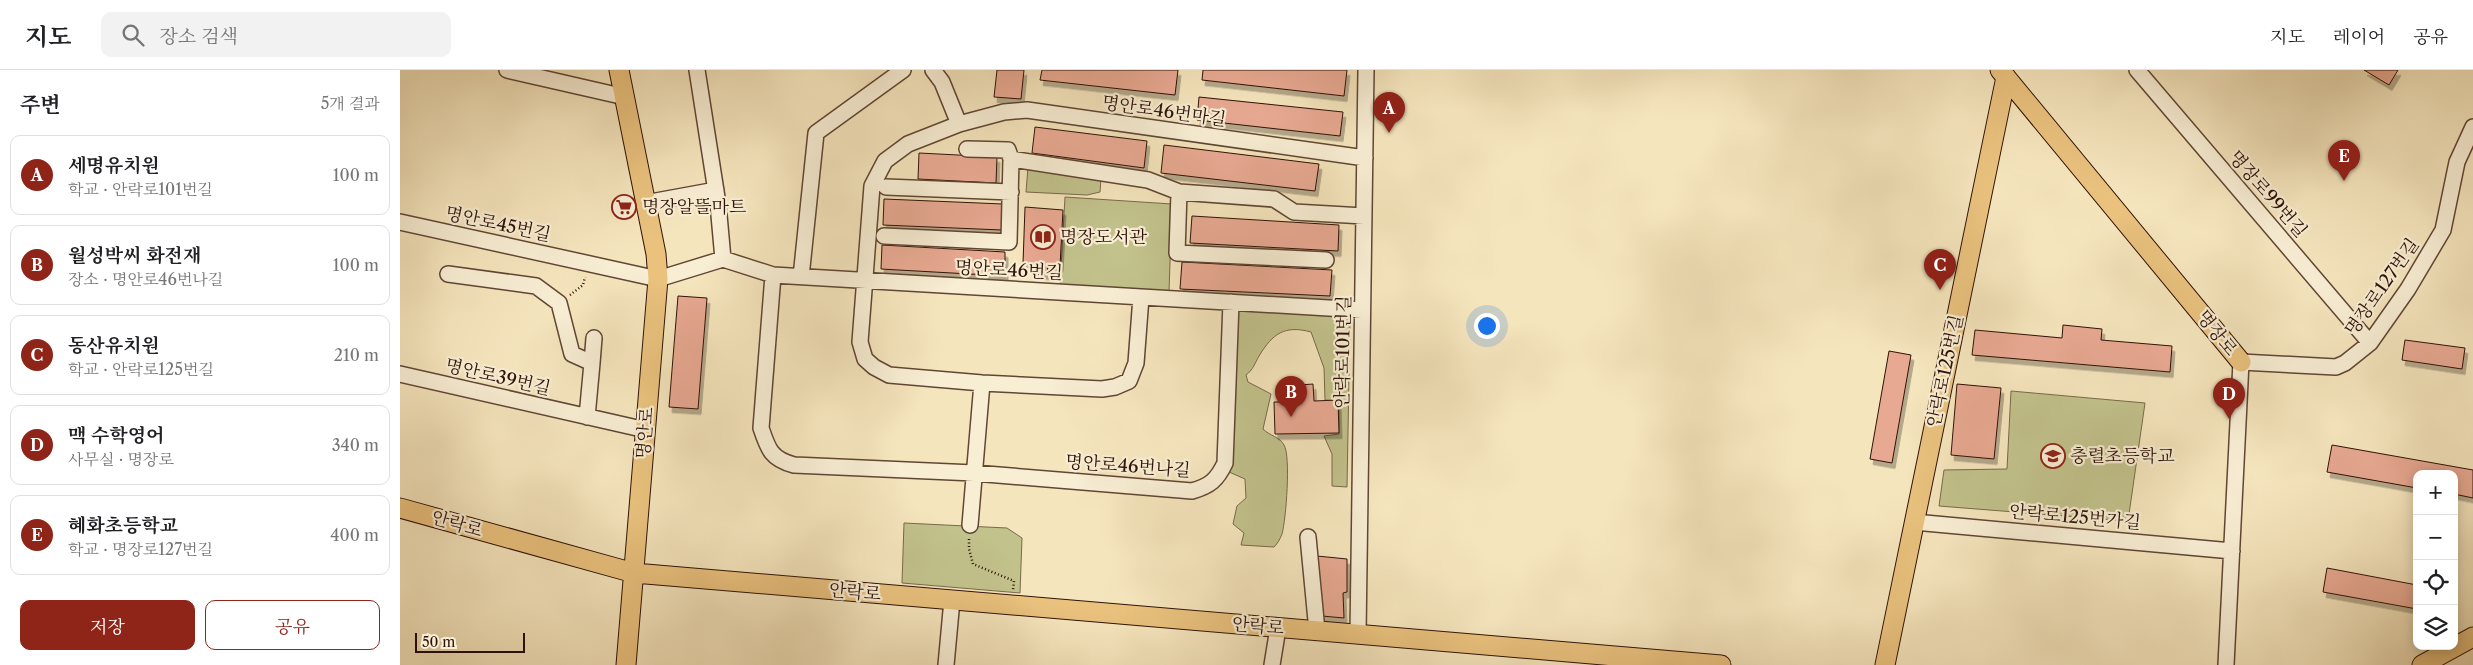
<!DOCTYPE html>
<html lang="ko">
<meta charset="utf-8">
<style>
:root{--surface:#fff;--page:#f2f2f2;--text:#202124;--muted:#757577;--line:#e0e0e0;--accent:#8f2418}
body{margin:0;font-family:"Libre Caslon Text","Noto Serif KR",serif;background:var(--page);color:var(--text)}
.controls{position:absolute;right:15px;bottom:15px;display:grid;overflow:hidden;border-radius:10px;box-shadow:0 2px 12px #0003}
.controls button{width:45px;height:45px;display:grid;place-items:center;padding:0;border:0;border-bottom:1px solid var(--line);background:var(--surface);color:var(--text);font:25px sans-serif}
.scale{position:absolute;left:15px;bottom:12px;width:110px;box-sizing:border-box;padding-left:5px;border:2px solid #2f1106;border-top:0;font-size:14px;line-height:18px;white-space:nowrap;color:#2f1106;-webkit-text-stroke:4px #f8eed4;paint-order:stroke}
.you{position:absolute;left:1086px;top:255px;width:18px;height:18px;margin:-12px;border:4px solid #fff;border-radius:50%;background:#1a73e8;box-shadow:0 0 0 8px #1a73e833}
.badge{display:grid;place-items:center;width:32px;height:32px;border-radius:50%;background:var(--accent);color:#fff;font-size:16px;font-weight:700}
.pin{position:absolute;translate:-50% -41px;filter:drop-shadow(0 1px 2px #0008)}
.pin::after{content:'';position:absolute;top:26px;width:18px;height:15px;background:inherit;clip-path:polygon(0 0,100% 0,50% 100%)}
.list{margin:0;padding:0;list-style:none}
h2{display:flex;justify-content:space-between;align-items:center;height:65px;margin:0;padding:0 20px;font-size:21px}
h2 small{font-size:16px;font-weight:400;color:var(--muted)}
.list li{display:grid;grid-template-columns:32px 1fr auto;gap:15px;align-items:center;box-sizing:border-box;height:80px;margin:0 10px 10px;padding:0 10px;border:1px solid var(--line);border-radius:10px}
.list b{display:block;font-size:19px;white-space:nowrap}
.list p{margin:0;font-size:16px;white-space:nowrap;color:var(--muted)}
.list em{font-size:16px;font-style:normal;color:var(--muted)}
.actions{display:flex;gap:10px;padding:15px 20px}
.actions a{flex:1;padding:11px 0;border:1px solid var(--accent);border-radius:10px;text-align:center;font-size:18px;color:var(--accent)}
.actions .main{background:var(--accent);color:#fff}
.icon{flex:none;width:28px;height:28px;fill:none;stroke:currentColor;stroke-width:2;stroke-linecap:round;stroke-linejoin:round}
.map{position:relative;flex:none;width:2073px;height:595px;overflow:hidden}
header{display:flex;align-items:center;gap:30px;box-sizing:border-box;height:70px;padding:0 25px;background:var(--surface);border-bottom:1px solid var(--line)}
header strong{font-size:24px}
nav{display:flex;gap:28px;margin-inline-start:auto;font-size:18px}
.search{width:350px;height:45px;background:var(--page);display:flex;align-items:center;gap:12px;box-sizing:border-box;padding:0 18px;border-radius:10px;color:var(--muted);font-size:19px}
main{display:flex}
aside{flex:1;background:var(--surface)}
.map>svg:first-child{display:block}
.green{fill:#c2c28c;stroke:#786a49}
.building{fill:#e8a992;stroke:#2f1106;filter:url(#shadow)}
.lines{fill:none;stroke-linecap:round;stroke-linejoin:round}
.minor-casing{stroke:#604634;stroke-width:18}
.major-casing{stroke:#2f1106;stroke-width:21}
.path{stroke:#2f1106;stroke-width:2.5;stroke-dasharray:1 2.5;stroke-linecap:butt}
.minor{stroke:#f8eed4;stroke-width:15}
.major{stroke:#eac27e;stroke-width:19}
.labels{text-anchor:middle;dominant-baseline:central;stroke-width:4.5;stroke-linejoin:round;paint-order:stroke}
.street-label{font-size:18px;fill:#2f1106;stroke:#f8eed4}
.poi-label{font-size:18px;fill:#2f1106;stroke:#f8eed4;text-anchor:start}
</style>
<header>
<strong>지도</strong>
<div class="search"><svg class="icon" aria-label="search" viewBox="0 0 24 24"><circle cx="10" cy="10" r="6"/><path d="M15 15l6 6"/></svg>장소 검색</div>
<nav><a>지도</a><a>레이어</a><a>공유</a></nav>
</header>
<main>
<aside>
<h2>주변<small>5개 결과</small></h2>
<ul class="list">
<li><span class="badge">A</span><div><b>세명유치원</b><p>학교 · 안락로101번길</p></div><em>100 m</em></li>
<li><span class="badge">B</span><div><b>월성박씨 화전재</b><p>장소 · 명안로46번나길</p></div><em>100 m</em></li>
<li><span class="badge">C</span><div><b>동산유치원</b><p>학교 · 안락로125번길</p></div><em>210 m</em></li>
<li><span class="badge">D</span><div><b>맥 수학영어</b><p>사무실 · 명장로</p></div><em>340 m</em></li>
<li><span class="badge">E</span><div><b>혜화초등학교</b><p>학교 · 명장로127번길</p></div><em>400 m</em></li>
</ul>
<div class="actions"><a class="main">저장</a><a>공유</a></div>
</aside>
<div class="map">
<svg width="2073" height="595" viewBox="0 0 2073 595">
<defs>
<filter id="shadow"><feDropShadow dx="3" dy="5.5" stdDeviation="0" flood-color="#0004"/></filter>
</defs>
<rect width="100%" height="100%" fill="#f5e5bd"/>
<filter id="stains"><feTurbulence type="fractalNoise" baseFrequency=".004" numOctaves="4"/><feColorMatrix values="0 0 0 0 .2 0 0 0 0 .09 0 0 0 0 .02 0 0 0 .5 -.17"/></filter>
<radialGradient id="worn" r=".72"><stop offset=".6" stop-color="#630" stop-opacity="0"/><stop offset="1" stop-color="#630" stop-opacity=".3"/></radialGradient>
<!-- green -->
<path class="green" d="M628,97l73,11 -1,14 -13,3 -61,-3z
M665,127l107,7 -3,88 -109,-7z
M833,235l100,8 17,6 -3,168 -15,-1v-32l-8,-18 15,-2v-33l-14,-1 -1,-32 -13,-36c-26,-7 -38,1 -52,24 -4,7 -6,14 -13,19l2,7 23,12 -8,35c7,7 17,8 21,16 7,11 2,75 -2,89 -2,5 -4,9 -8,13l-33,-2 3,-12 -11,-9 4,-18 9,-8 -1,-19 -16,-7z
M1611,321l134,12 -17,118 -189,-15 5,-36 63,-1z
M504,453l103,5 15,10 -2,55 -118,-10z"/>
<!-- building -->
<path class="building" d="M597,0h27l-3,29 -27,-2z
M642,0h136l-3,25 -135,-15z
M803,0h144l-3,26 -142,-16z
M1964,0h34l-9,15z
M799,27l144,15 -3,24 -143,-16z
M635,57l112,14 -3,27 -112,-15z
M764,75l155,19 -4,27 -154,-18z
M519,83l78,4 -1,26 -78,-4z
M484,129l119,5 -1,26 -119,-5z
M625,137l38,3 -3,56 -12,-1 -1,9h-9v-10h-15z
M792,146l147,9 -1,26 -148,-8z
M482,175l123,7v24l-124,-7z
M782,192l150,8 -2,26 -150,-7z
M278,226l29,2 -9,111 -29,-2z
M1663,255l39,4 -1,11 71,6 -2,26 -198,-17 3,-25 87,8z
M2005,270l60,8 -3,21 -60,-9z
M1489,281l22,4 -19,108 -22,-4z
M913,314l1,17 24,-1 1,33 -64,1 -1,-32h26v-17z
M1557,314l44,4 -7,71 -43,-4z
M1932,375l141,25v28l-19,-4v-20h-37v14l-90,-16z
M917,486l30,3v33l-4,1 1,25 -22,-2z
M1927,498l90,17v24l-94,-17z"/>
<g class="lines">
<defs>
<path id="minor" d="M107,0l118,27
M297,0l21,134 5,55
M533,0l9,12 17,42
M1737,0l233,273
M611,89l137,21 31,12 95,7 20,13 70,4
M486,117l125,5
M779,122l-2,61 149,7
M245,133l71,-13
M0,152l258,57 65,-20 50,16 589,35
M484,166l125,6 2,-83 -3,-9 -41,-1
M48,204l88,12 23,17 13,51 20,9 -5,54
M373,205l-12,153c7,21 10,31 33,37l180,8 218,18c18,-5 25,-11 33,-28l6,-161
M401,207l15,-144 87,-63
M741,227l-5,66 -7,18 -14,6 -13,2 -120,-6 -93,-8 -15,-8 -9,-8 -5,-17 12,-156 13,-25 23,-17 51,-20 45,-12 23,-2 338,48
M192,293l2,-25
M0,304l246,56
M1514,452l318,29
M570,455l12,-142
M908,467l9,94
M958,564l8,-564
M546,595l6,-65
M872,595l6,-37
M1826,595l15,-303 95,5 9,-4 25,-20 38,-54 35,-59 14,-68 16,-35"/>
<path id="major" d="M219,0l37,184 2,25 -32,386
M1600,0l241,292
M0,438l234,65 1087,92
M1485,595l121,-588
M2022,595l51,-28"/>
</defs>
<!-- minor casing -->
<use href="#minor" class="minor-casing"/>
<!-- major casing -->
<use href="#major" class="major-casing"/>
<!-- path -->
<path class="path" d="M170,225l13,-10 2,-8
M569,469v10l4,15 41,17 -1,9"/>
<!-- minor -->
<use href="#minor" class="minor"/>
<!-- major -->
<use href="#major" class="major"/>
</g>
<!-- icons -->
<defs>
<symbol id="supermarket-ring" viewBox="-11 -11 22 22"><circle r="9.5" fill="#f8eed4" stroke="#8f2418" stroke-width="1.5"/><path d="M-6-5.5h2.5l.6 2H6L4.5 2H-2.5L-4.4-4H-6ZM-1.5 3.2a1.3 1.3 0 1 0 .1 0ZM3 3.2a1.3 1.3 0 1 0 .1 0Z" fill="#8f2418"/></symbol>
<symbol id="library-ring" viewBox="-11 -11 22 22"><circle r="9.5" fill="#f8eed4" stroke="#8f2418" stroke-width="1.5"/><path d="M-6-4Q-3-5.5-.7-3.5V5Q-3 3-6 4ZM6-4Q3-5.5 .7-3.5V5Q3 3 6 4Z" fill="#8f2418"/></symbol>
<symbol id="school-ring" viewBox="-11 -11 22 22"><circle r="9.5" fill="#f8eed4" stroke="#8f2418" stroke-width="1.5"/><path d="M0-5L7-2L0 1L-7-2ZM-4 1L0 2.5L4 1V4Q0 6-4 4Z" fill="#8f2418"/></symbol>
</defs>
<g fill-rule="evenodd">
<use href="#supermarket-ring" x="210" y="123" width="28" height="28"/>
<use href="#library-ring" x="629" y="153" width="28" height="28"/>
<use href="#school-ring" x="1639" y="372" width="28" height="28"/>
</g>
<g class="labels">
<!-- street labels -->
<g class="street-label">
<text transform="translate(764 41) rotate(8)">명안로46번마길</text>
<text transform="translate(1868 124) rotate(49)">명장로99번길</text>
<text transform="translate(98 154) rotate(12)">명안로45번길</text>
<text transform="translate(609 200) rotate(3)">명안로46번길</text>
<text transform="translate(1982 217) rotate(-55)">명장로127번길</text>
<text transform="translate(1817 263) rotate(51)">명장로</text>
<text transform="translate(943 282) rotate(-89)">안락로101번길</text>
<text transform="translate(1545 301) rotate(-78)">안락로125번길</text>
<text transform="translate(98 307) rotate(13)">명안로39번길</text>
<text transform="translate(245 363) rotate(-85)">명안로</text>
<text transform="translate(728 396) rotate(4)">명안로46번나길</text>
<text transform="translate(1675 447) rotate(5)">안락로125번가길</text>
<text transform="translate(57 454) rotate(16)">안락로</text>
<text transform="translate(455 522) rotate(5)">안락로</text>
<text transform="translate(858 556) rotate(5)">안락로</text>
</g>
<!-- poi labels -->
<g class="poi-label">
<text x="242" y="137">명장알뜰마트</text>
<text x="660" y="167">명장도서관</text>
<text x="1670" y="386">충렬초등학교</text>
</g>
</g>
<rect width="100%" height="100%" filter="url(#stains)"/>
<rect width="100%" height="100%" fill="url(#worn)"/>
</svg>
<div class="controls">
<button>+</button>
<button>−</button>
<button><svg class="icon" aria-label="locate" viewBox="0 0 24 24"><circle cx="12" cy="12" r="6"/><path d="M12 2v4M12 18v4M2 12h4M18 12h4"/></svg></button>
<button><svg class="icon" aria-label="layers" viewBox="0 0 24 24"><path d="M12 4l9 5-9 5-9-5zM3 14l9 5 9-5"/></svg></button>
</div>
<div class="scale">50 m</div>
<div class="you"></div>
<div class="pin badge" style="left:989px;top:63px">A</div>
<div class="pin badge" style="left:891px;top:347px">B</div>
<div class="pin badge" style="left:1540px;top:220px">C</div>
<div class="pin badge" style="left:1829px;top:349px">D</div>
<div class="pin badge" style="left:1944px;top:111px">E</div>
</div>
</main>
